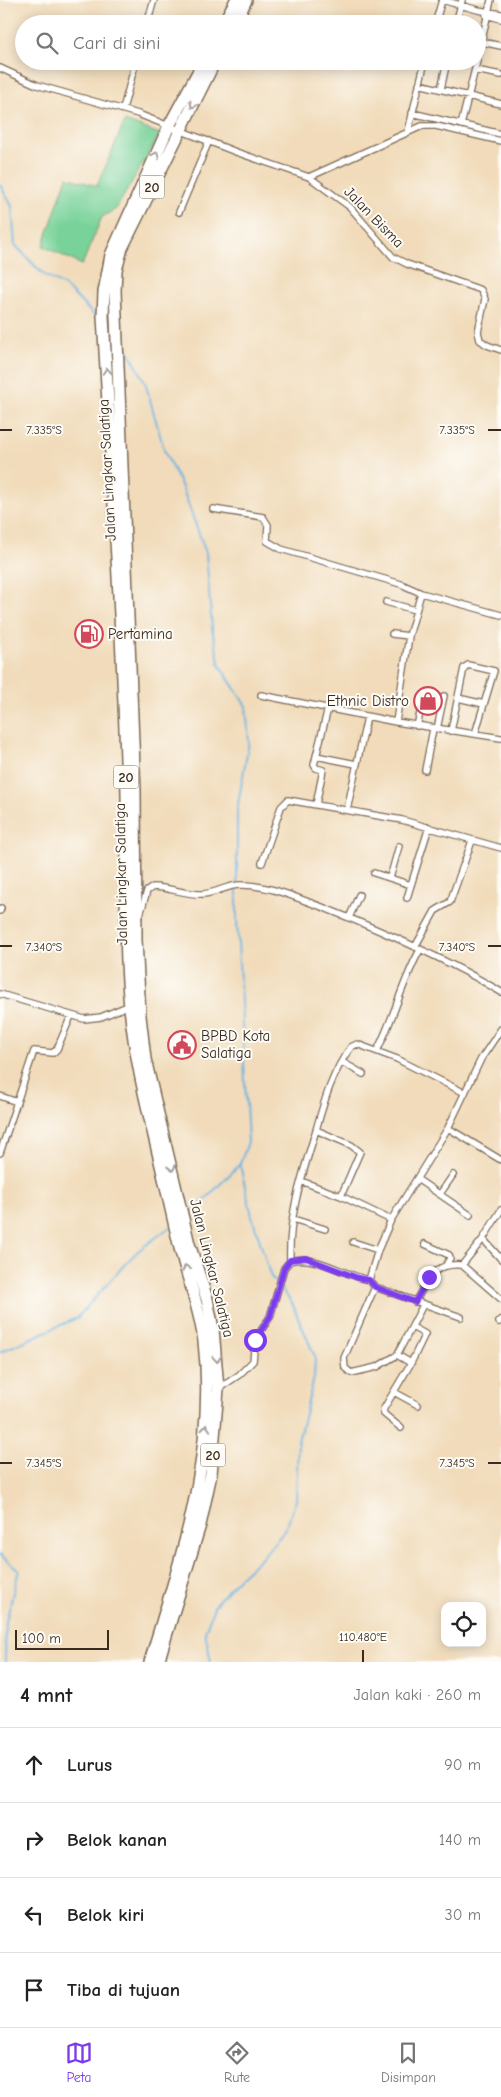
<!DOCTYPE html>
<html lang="id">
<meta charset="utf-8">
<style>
:root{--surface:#fff;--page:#f6f6f6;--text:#222;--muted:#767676;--line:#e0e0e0;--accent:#7c3aed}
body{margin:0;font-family:"Comic Neue",sans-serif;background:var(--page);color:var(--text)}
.controls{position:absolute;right:15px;bottom:15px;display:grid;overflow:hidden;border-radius:10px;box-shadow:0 2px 12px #0003}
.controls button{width:45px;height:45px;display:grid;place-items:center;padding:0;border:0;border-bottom:1px solid var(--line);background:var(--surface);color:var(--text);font:25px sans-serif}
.scale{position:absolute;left:15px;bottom:12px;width:94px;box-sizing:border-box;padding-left:5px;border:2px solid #3b2a1e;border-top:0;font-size:14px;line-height:18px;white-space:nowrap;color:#3b2a1e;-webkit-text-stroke:4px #fdfcf7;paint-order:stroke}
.stop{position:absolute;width:15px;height:15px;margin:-11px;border:4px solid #7c3aed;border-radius:50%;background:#fff}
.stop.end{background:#7c3aed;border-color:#fff;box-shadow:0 1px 5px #0008}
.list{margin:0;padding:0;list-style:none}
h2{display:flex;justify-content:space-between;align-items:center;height:65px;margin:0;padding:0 20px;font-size:21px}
h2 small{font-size:16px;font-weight:400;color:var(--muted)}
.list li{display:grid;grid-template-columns:32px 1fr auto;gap:15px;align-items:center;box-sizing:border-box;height:75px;padding:0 20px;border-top:1px solid var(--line)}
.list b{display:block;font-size:19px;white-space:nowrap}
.list em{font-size:16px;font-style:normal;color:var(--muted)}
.icon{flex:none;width:28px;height:28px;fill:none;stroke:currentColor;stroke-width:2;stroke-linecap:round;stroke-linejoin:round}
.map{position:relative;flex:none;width:501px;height:1662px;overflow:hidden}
.search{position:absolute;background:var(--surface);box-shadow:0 2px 12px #0003;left:15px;right:15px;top:15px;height:55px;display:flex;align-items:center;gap:12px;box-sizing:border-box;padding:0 18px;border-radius:28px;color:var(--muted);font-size:19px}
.sheet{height:365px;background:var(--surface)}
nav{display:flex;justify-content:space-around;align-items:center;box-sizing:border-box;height:70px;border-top:1px solid var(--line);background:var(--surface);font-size:14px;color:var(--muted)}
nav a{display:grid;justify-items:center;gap:2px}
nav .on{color:var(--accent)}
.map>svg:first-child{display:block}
.green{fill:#78d299;stroke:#5a7e5c}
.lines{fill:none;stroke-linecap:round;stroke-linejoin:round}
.stream{stroke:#68b3e1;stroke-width:2}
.street-casing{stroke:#7b6855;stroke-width:8}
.highway-casing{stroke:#7b6855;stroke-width:14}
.street{stroke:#fff;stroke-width:5.5}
.highway{stroke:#fff;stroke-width:11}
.oneway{stroke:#a79f9a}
.route{stroke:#7c3aed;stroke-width:6}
.ticks{fill:none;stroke:#3b2a1e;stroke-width:2}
.labels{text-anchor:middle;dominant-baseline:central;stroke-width:4;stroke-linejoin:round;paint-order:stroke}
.shield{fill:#fdfcf7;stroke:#75695f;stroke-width:1}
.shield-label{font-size:14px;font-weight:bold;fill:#3b2a1e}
.street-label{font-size:15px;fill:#3b2a1e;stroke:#fdfcf7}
.poi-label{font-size:15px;fill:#3b2a1e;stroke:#fdfcf7;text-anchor:start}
.ticks-label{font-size:12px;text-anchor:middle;fill:#3b2a1e;stroke:#fdfcf7;stroke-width:4;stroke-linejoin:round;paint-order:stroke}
</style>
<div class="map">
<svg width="501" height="1662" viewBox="0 0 501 1662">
<rect width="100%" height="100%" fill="#fdfcf7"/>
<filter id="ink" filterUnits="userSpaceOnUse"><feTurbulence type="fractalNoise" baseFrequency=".02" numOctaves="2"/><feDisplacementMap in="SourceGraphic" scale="10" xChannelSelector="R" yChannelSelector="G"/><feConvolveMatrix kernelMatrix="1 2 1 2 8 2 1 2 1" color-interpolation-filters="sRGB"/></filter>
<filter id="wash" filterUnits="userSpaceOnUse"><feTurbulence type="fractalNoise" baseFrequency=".0096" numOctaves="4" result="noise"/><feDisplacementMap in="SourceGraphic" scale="20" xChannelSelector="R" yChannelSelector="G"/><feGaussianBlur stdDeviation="1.12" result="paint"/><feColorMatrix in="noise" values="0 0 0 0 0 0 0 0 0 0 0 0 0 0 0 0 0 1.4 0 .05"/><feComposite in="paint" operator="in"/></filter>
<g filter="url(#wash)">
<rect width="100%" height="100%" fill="#f1dbba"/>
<!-- green -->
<path class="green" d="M125,121l35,13 -44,75 -14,8 -20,48 -39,-19 24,-69 30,9z"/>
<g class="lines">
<!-- stream -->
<path class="stream" d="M0,185l12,21 3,39 28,29 23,13 33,33
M122,343l4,3 19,36 20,71 17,34 24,66 6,76 8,37 26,40 3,36 -12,68v73
M240,1165l12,51 19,61 6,7
M186,1215l12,-8 42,-43 8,-22 -11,-220v-35
M0,1352l77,-34 49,-55 12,-12 32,-24
M0,1555l19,15 -13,51 -1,41
M211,1662l-6,-30 10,-28 24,-26 26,-24 16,-19 6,-10 9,-25 2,-59 16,-63 1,-21 -23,-54 -12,-16"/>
</g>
</g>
<g filter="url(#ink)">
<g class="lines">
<defs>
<path id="street" d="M442,0l36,10 23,4
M486,15l15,4
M147,24l7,-24
M435,24l7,-24
M456,24l6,-24
M482,42l19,4
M477,61l14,-61
M0,68l37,17 101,29 98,38 73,25 41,30 43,50 14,7 74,26 4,9 -7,33 2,8 7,5 14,5
M475,70l26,5
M419,84l82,20
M441,89l6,-28
M123,109l13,-48
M412,113l89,21
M461,125l16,-64
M408,132l17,-71
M309,177l113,-51h14l65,15
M179,212l30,-71
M213,509l50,8 5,8 -1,16 14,8 120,35 20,9 80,22
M386,602l29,8
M392,634l17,2
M261,695l135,27 105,16
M458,698l26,6
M396,722l13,-86 12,-43
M417,726l7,-30
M437,729l7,-33
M451,731l13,-63 4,-3 26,6 -19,63
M316,756l40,8
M425,770l8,-41
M316,805l7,-35 -7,-2 -2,-3 14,-57
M347,810l20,-93
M262,863l19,-56 7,-7 114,20 99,28
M374,873l37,12 18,-58
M390,878l9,-32
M407,898l4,-13
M0,911l1,-3
M140,915l7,-24 6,-4c16,0 32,8 49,7 14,0 26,-10 40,-9 27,0 55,13 80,22 61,24 123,51 179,85
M349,918l10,-23
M415,947l20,-36 15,-9 22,-61
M0,994l84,25 17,-2 29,-12
M377,1051c17,-33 25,-69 43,-101
M342,1062l21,12
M0,1096l17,6 -17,51
M17,1102l17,-51 19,2 4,-4 14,-33
M448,1128l53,32
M316,1130l35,15 9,7 -19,44
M417,1179l53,36
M301,1181l40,15 50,24
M440,1194l13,-19
M293,1219l32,10
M483,1239l18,20
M353,1242l25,8
M425,1244l24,11 1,3 -4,7
M290,1261c-2,-46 13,-88 26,-131 8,-28 17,-60 35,-83l6,-3 40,15 68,34
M462,1265l21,-26 18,-29
M369,1280l6,7 86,30
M375,1287l-31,71 1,10 6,5 26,-6 20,-12 26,-50
M415,1302c13,-22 18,-40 47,-37l39,34
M499,1322l2,-2
M397,1355l14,8 14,-29 -13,-7
M218,1389l21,-14 14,-14 2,-21 15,-23 14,-49 6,-7c26,-7 53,14 79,19l9,-30 13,-30 57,-92 33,-69 20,-30
M394,1392l24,13
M401,1428l-17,-14 -1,-4 28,-47"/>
<path id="highway" d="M223,24l13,-24
M235,24l11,-24
M150,1662c32,-107 67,-208 54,-321 -4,-32 -16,-62 -24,-93 -7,-29 -13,-58 -20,-87 -12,-51 -25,-101 -30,-154 -7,-70 -2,-142 -3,-212 -4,-160 -15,-319 -24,-479l1,-24 7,-37 58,-129 35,-65
M158,1662l42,-137 11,-51 7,-85 -5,-60 -6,-30 -18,-55 -44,-185 -5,-43 -4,-76 -1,-148 -20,-501 1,-21 6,-22 93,-187"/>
</defs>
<!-- street casing -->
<use href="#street" class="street-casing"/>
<!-- highway casing -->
<use href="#highway" class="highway-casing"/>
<!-- street -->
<use href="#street" class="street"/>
<!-- highway -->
<use href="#highway" class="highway"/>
</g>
<!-- one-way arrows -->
<defs><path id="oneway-chevron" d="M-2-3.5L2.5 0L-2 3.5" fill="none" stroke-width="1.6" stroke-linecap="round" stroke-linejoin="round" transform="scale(1.25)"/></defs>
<g class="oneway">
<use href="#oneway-chevron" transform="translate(193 105) rotate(117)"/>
<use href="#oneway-chevron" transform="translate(156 155) rotate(-65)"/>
<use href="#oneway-chevron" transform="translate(107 371) rotate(-94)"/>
<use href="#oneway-chevron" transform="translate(172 1168) rotate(76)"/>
<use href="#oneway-chevron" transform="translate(186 1268) rotate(-107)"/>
<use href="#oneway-chevron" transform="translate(217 1359) rotate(86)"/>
<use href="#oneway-chevron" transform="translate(206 1428) rotate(-87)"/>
</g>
</g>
<g class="lines" filter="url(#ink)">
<!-- route -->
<path class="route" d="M255,1340l15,-23 14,-49 6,-8 16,-2 52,20 11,2 6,7 40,15 14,-25"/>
</g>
<!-- ticks -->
<path class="ticks" d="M0,430h12M488,430h13M0,946h12M488,946h13M0,1463h12M488,1463h13M363,1650v12"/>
<!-- icons -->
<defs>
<symbol id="fuel-ring" viewBox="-11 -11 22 22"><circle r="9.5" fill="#fdfcf7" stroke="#d1495b" stroke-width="1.5"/><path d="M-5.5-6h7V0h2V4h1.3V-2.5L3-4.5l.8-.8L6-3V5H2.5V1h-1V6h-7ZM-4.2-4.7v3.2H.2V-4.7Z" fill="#d1495b"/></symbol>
<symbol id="shop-ring" viewBox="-11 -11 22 22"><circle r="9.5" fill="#fdfcf7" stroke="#d1495b" stroke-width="1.5"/><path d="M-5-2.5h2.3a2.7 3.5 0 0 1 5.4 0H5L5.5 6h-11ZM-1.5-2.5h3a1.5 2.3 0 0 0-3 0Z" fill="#d1495b"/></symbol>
<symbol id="civic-ring" viewBox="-11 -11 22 22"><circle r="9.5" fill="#fdfcf7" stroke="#d1495b" stroke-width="1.5"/><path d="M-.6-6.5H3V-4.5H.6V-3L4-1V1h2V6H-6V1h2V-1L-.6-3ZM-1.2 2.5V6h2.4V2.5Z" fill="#d1495b"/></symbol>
</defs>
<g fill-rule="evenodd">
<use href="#fuel-ring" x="73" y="618" width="32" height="32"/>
<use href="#shop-ring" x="412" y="685" width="32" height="32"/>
<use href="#civic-ring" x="166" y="1029" width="32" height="32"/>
</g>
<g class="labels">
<!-- shield labels -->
<g class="shield">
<rect x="139.5" y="175.5" width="25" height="23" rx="4"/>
<rect x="113.5" y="765.5" width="25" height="23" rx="4"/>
<rect x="200.5" y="1443.5" width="25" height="23" rx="4"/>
</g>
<g class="shield-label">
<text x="152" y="187">20</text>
<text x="126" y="777">20</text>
<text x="213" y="1455">20</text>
</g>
<!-- street labels -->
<g class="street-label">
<text transform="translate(374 217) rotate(46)">Jalan Bisma</text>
<text transform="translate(107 470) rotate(-93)">Jalan Lingkar Salatiga</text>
<text transform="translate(121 874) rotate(-91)">Jalan Lingkar Salatiga</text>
<text transform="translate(212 1268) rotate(76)">Jalan Lingkar Salatiga</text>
</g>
<!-- poi labels -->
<g class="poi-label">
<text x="108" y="634">Pertamina</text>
<text x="409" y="701" text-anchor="end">Ethnic Distro</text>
<text x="201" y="1036">BPBD Kota<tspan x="201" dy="17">Salatiga</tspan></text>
</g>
</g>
<g class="ticks-label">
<text x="44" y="434">7.335°S</text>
<text x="457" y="434">7.335°S</text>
<text x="44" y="951">7.340°S</text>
<text x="457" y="951">7.340°S</text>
<text x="44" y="1467">7.345°S</text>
<text x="457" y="1467">7.345°S</text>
<text x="363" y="1641">110.480°E</text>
</g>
</svg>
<div class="controls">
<button><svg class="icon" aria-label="locate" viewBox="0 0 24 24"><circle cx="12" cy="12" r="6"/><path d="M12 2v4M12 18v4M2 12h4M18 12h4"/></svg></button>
</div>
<div class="scale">100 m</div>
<div class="stop" style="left:255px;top:1340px"></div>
<div class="stop end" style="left:429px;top:1277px"></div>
<div class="search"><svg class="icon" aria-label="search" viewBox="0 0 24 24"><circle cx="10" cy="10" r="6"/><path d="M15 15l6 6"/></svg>Cari di sini</div>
</div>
<section class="sheet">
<h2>4 mnt<small>Jalan kaki · 260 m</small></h2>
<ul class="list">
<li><svg class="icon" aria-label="ahead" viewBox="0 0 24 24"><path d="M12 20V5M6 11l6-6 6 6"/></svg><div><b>Lurus</b></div><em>90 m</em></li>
<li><svg class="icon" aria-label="right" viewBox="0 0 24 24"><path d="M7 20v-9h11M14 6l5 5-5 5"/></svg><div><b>Belok kanan</b></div><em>140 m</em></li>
<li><svg class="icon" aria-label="left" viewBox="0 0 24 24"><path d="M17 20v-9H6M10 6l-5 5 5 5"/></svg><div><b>Belok kiri</b></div><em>30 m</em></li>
<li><svg class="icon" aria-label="arrive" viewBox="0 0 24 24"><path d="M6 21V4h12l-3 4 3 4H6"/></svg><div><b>Tiba di tujuan</b></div></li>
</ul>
</section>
<nav>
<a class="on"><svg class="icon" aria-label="map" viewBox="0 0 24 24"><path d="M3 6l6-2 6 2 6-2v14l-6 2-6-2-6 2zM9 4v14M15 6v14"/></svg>Peta</a>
<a><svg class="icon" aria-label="directions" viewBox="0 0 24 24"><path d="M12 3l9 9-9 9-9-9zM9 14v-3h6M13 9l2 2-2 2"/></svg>Rute</a>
<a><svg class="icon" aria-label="saved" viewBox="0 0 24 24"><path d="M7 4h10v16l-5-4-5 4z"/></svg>Disimpan</a>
</nav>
